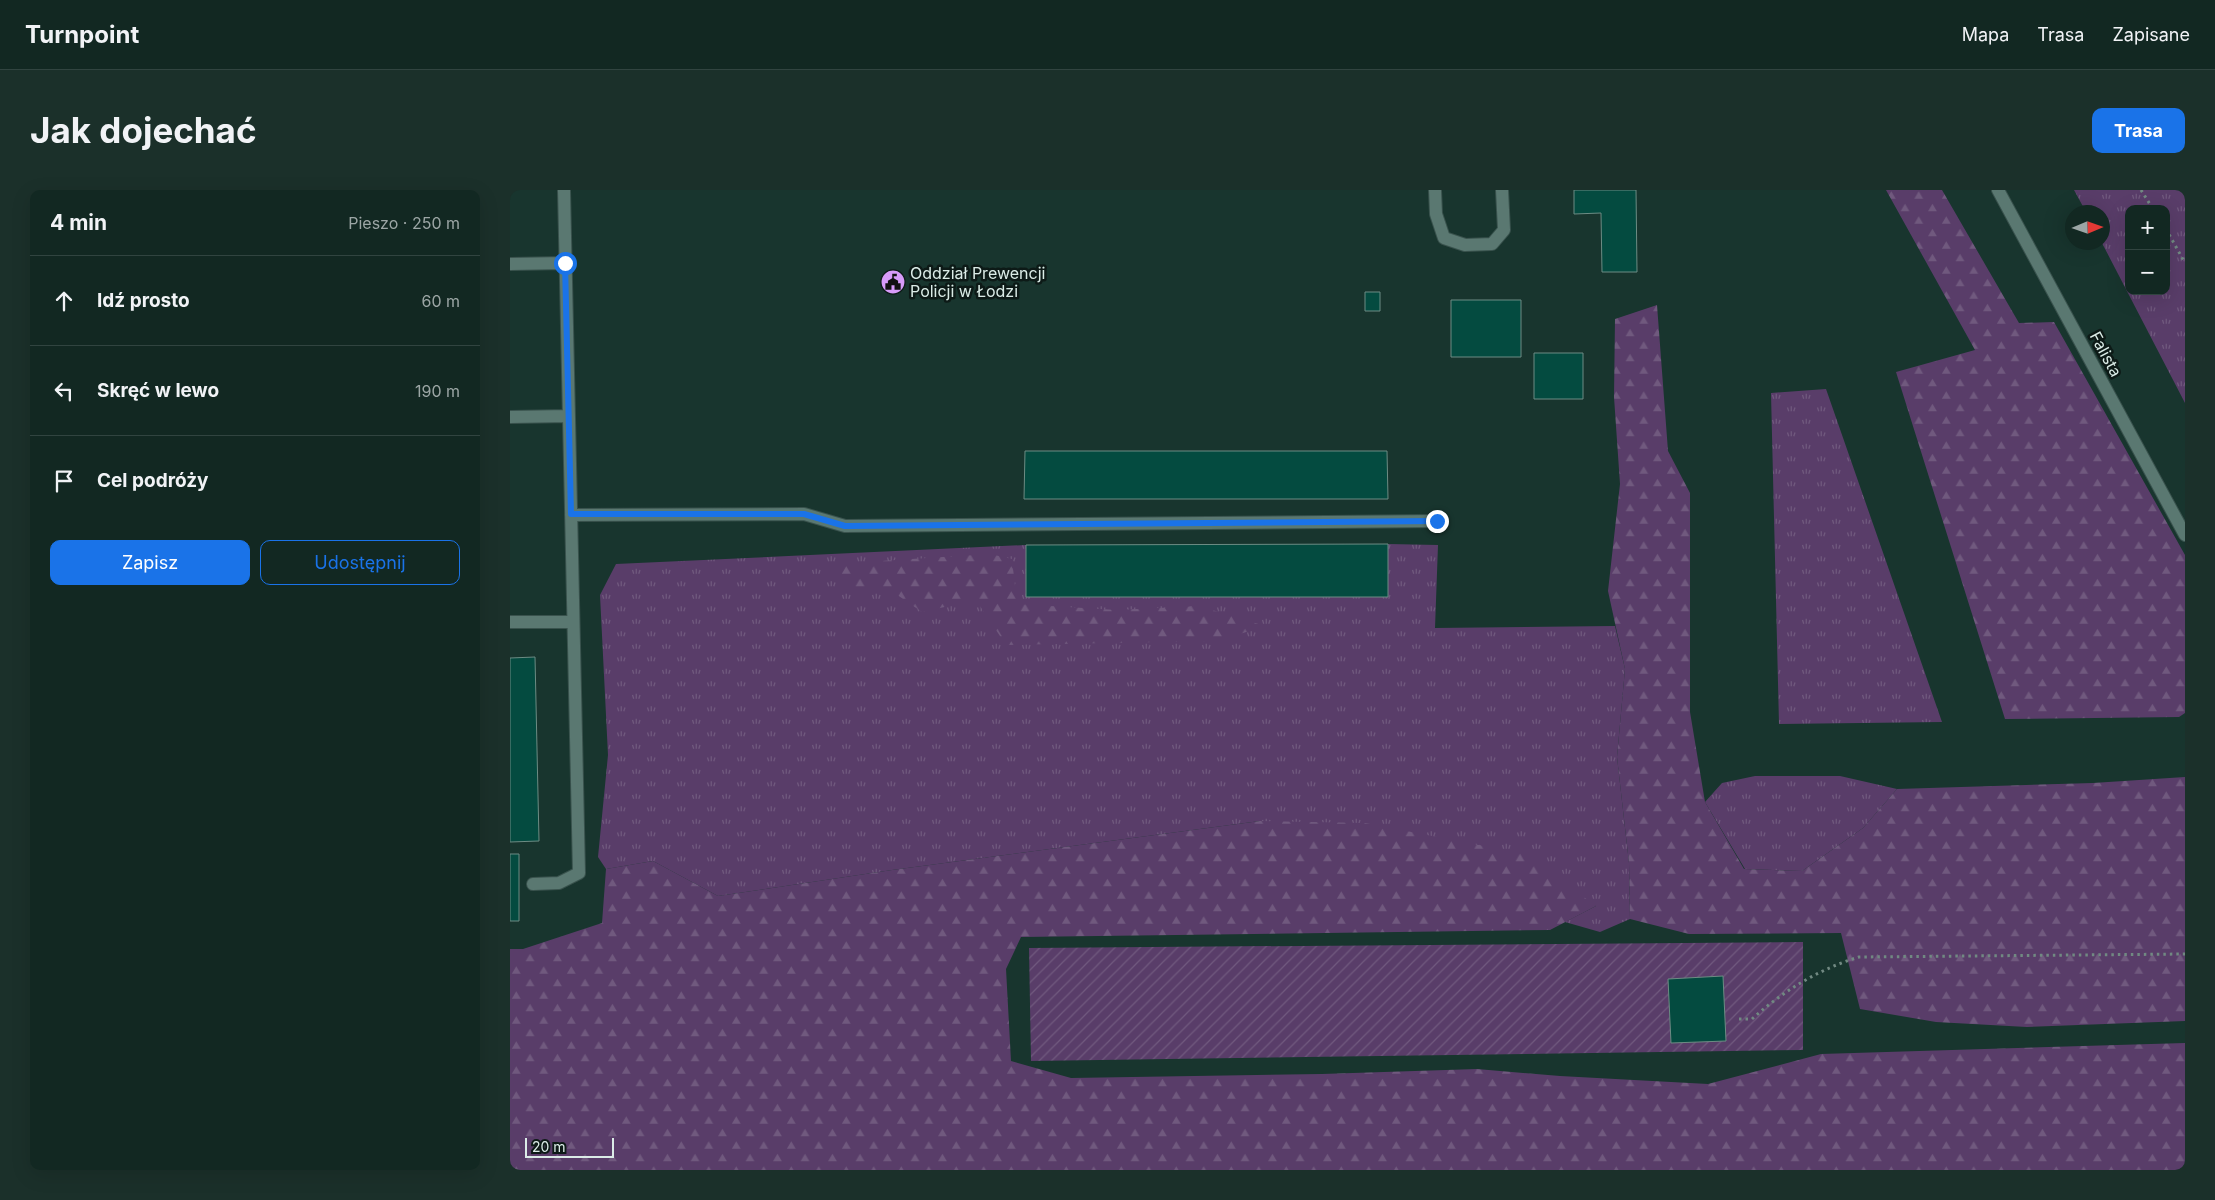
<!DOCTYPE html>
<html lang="pl">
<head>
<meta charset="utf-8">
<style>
	body { margin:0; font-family:Inter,sans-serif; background:#1b302a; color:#f1f3f6 }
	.controls { position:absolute; right:15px; top:15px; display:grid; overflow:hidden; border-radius:10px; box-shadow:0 5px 20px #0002 }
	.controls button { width:45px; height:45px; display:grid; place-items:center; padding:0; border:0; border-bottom:1px solid #314440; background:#122822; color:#f1f3f6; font:25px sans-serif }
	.compass { position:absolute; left:1555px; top:15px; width:45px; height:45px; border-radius:50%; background:#122822; box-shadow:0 5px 20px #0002; rotate:88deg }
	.scale { position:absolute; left:15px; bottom:12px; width:89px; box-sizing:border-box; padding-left:5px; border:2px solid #dbece7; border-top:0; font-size:14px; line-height:18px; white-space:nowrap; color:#dbece7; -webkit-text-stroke:4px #0d1a17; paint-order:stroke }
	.stop { position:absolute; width:15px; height:15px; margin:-11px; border:4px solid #1a73e8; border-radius:50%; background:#fff }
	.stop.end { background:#1a73e8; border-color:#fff; box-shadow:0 1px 5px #0008 }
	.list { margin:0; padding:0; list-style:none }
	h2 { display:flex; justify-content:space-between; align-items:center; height:65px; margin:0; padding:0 20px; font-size:21px }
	h2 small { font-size:16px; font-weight:400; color:#9ca6a5 }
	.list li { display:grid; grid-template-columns:32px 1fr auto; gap:15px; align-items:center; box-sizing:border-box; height:90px; padding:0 20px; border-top:1px solid #314440 }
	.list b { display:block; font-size:19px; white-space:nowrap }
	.list em { font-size:16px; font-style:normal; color:#9ca6a5 }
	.actions { display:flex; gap:10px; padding:15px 20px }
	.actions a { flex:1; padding:11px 0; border:1px solid #1a73e8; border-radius:10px; text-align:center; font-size:18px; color:#1a73e8 }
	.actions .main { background:#1a73e8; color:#fff }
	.icon { flex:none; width:28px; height:28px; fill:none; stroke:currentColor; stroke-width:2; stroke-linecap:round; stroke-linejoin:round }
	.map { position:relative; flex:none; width:1675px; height:980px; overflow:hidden; border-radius:10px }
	header { display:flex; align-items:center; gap:30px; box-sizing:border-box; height:70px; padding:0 25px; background:#122822; border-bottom:1px solid #314440 }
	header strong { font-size:24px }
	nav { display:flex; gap:28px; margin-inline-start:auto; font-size:18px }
	.intro { display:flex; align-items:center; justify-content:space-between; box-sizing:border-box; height:120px; padding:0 30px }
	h1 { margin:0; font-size:35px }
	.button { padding:12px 22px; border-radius:10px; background:#1a73e8; color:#fff; font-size:18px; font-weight:700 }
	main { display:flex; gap:30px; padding:0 30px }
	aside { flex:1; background:#122822; border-radius:10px; box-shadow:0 5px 20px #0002 }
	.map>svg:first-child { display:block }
	.grass { fill:url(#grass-tufts); fill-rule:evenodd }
	.forest { fill:url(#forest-firs) }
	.garden { fill:url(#garden-furrows) }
	.building { fill:#044b40; stroke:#6d8c84 }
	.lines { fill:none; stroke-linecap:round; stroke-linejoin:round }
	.minor-casing { stroke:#39524d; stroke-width:14 }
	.path { stroke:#718982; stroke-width:3; stroke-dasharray:2.5 4; stroke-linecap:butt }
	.minor { stroke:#5a7871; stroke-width:12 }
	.route { stroke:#1a73e8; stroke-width:6 }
	.labels { text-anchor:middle; stroke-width:5; stroke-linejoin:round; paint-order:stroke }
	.poi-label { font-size:16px; fill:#dbece7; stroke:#0d1a17; text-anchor:start }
	.street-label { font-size:16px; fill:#dbece7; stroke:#0d1a17 }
</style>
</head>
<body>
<header>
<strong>Turnpoint</strong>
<nav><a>Mapa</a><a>Trasa</a><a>Zapisane</a></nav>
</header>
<div class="intro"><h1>Jak dojechać</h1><a class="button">Trasa</a></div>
<main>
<aside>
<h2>4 min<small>Pieszo · 250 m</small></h2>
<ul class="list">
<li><svg class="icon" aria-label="ahead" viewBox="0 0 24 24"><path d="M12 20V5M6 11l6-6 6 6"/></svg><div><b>Idź prosto</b></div><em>60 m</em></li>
<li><svg class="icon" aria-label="left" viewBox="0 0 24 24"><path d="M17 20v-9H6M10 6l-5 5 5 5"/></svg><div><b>Skręć w lewo</b></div><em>190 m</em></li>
<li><svg class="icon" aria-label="arrive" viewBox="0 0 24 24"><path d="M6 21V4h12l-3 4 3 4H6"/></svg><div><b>Cel podróży</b></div></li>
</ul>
<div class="actions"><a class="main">Zapisz</a><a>Udostępnij</a></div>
</aside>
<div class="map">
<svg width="1675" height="980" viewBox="0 0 1675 980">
	<defs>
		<pattern id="grass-tufts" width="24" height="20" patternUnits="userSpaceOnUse" patternTransform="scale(1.25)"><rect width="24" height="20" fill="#593d69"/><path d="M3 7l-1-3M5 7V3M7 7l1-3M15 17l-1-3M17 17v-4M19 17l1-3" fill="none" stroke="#70597e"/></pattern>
		<pattern id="forest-firs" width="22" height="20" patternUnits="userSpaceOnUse" patternTransform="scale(1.25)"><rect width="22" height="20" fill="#593d69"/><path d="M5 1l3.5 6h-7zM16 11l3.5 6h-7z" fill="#70597e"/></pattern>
		<pattern id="garden-furrows" width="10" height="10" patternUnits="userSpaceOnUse" patternTransform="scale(1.25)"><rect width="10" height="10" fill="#593d69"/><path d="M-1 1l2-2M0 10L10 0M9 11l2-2" fill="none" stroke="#70597e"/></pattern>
	</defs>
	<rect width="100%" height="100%" fill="#18352e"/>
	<path class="grass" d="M1564,0H1675V213L1592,53V22H1576ZM1619,19H1656V101H1619Z
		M1316,199L1432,532L1269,534L1261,203Z
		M878,354L928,355L925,438L1105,436L1115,479L1107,567L1119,673L1120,729L1090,742L1055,732L1086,716L750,631L382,680L208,706L143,671L96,679L88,667L98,565L90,405L106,374L516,355V407H878Z
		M1245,586H1330L1387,599L1353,638L1292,681L1235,679L1195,612L1212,593Z"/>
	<path class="forest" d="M1376,0H1432L1509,133L1544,132L1675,365V523L1669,527L1495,529L1386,182L1465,160Z
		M1147,115L1158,261L1180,303V522L1195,612L1234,679L1292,681L1353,638L1387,599L1583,593L1675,587V831L1517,837L1426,832L1350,819L1331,743L1179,744L1120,729L1119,673L1107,567L1115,479L1098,401L1110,294L1104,207L1105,129Z
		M480,364L502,369L507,414L607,420L689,416L755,436L708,451L496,455L466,410L412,422L383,402L337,399L308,375Z
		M750,631L855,633L1015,664L1086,716L1040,740L511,747L496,779L501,871L561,888L812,884L967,879L1050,886L1198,894L1311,864L1675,853V980H0V759H13L92,733L96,679L143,671L208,706L382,680Z"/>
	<path class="garden" d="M1293,752V860L521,871L519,758Z"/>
	<path class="building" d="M1064,0H1126L1127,82H1092L1091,23L1064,24Z
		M855,102H870V121H855Z
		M941,110H1011V167H941Z
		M1024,163H1073V209H1024Z
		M515,261H877L878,309H514Z
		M878,354V407H516V355Z
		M25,467L29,651L0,652V468Z
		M0,664H9V731H0Z
		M1213,786L1216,851L1161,853L1158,789Z"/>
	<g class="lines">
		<defs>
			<path id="minor" d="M925,0L926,24L934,48L955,55L982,54L994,40L992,0
				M1488,0L1675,345
				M0,74L55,73
				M0,227L59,226
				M61,325L294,324L335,336L927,331
				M0,432H63
				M23,694L49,693L69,683L54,0"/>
		</defs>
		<use href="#minor" class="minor-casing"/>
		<path class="path" d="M1631,0L1643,19
			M1656,39L1675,73
			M1229,829H1242C1273,801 1309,779 1349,767L1675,764"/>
		<use href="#minor" class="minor"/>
	</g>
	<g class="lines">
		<path class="route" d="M55,73L61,324H294L335,336L927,331"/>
	</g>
	<defs>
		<symbol id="civic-disc" viewBox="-11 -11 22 22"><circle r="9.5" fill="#d79bf9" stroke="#0d1a17"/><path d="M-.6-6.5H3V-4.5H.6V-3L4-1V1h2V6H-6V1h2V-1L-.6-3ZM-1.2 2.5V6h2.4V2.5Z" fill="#111"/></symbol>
	</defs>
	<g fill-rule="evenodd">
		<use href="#civic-disc" x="369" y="78" width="28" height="28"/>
	</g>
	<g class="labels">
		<g class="poi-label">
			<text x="400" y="89">Oddział Prewencji<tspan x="400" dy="18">Policji w Łodzi</tspan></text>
		</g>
		<g class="street-label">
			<text transform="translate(1596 164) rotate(62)" y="6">Falista</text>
		</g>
	</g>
</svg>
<div class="controls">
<button>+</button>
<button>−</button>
</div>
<svg class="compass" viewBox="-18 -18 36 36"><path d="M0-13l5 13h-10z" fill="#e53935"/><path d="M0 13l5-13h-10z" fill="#9ca6a5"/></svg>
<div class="scale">20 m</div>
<div class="stop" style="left:55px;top:73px"></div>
<div class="stop end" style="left:927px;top:331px"></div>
</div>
</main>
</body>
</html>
